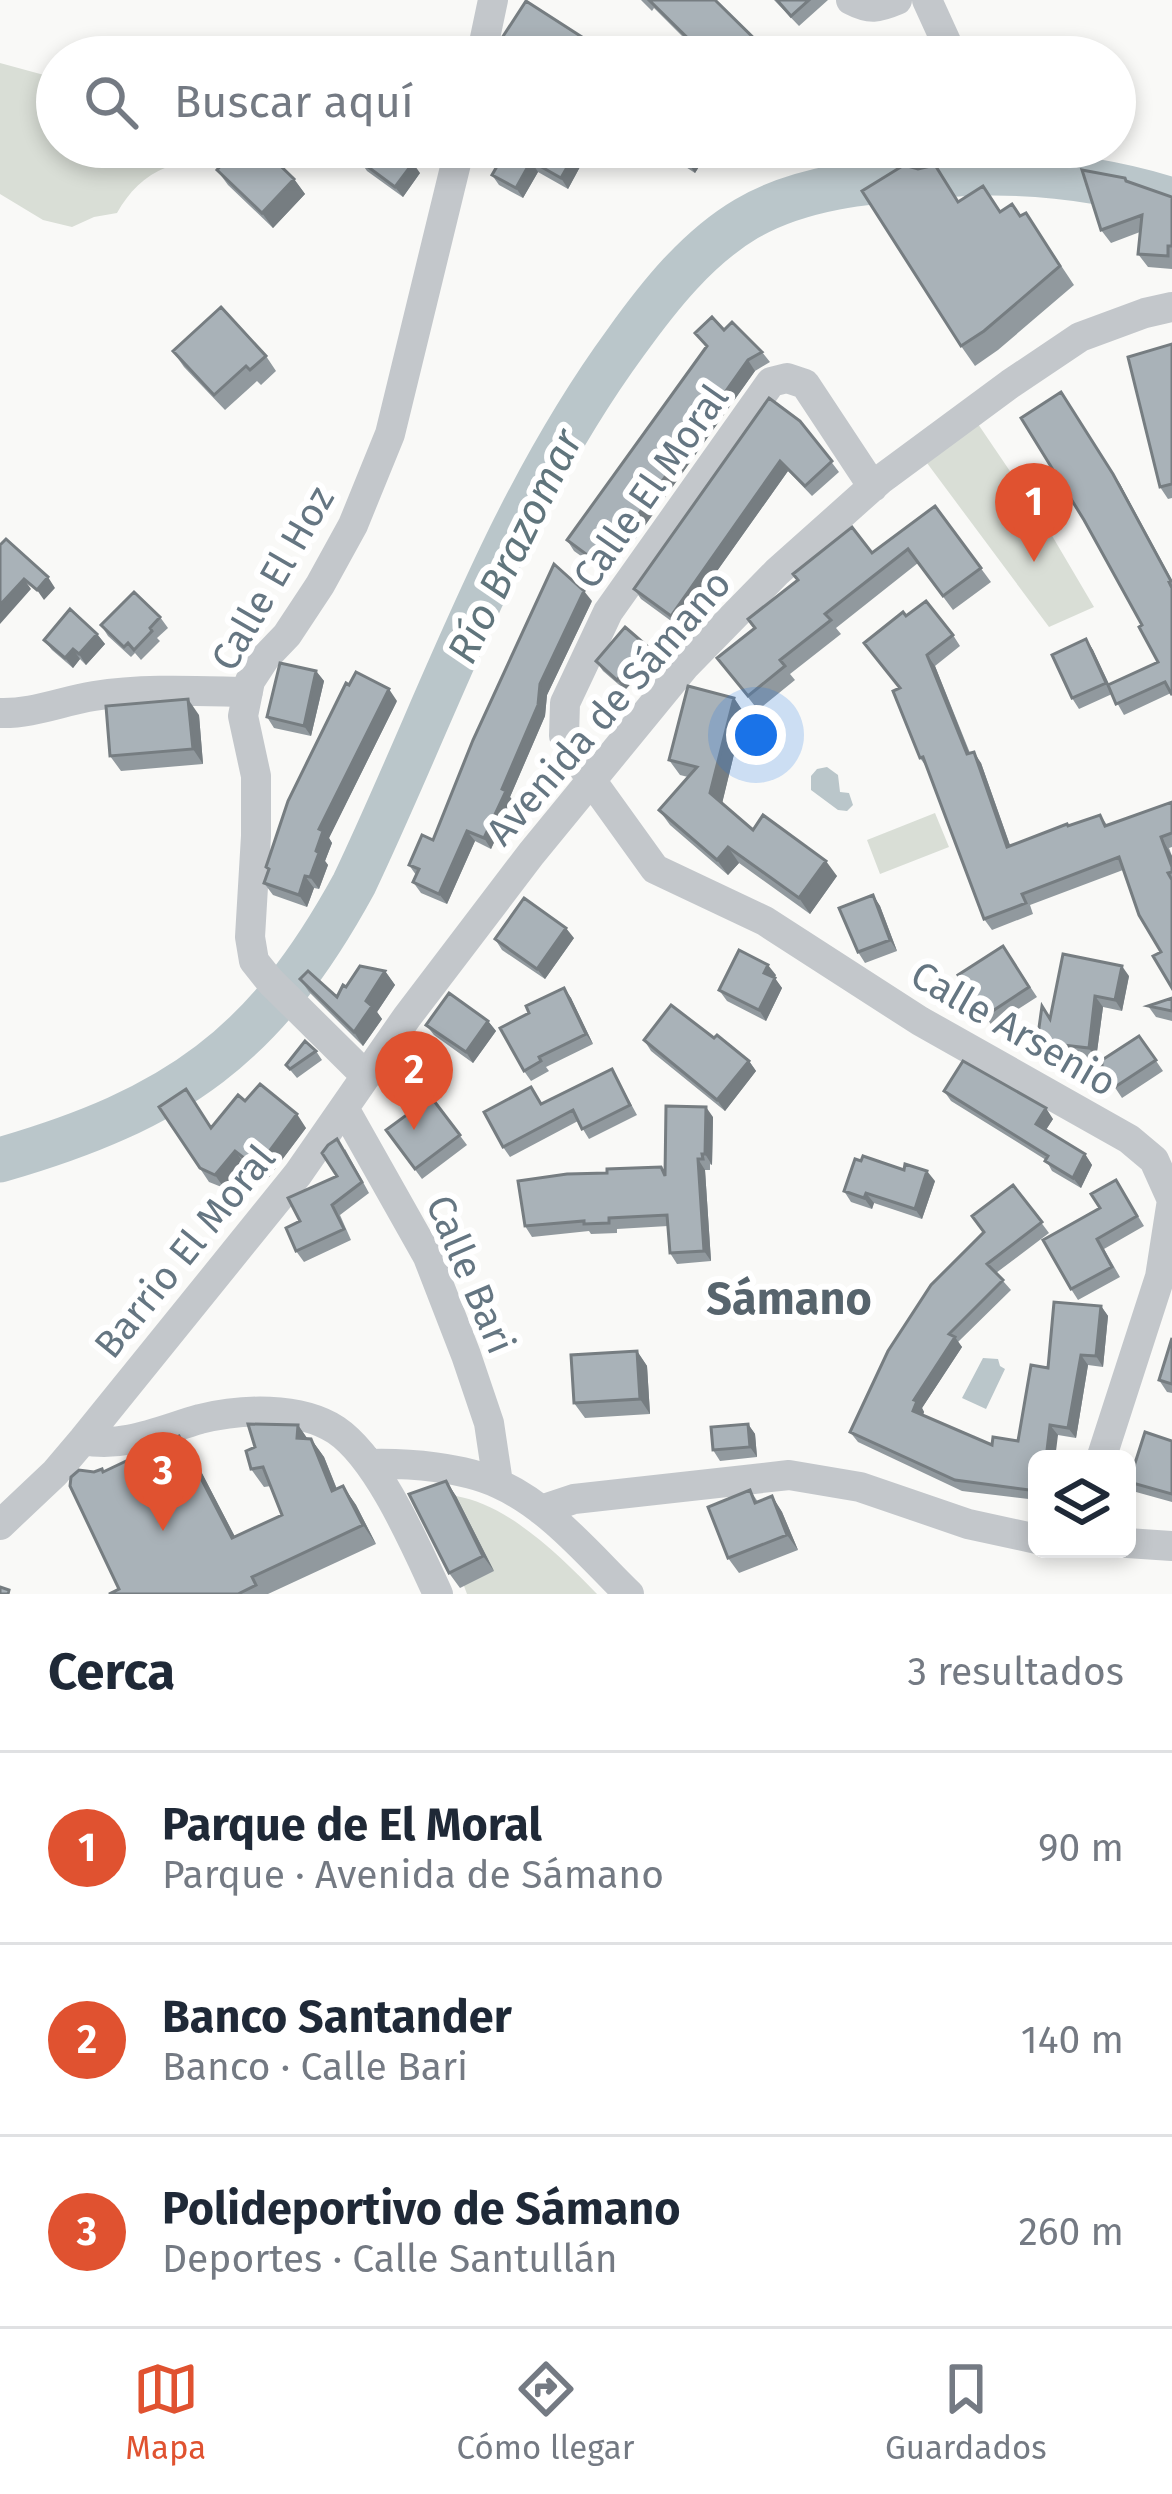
<!DOCTYPE html>
<html lang="es">
<head>
<meta charset="utf-8">
<style>
	body { margin:0; font-family:"Fira Sans",sans-serif; background:#f2f2f3; color:#1f2937 }
	.controls { position:absolute; right:36px; bottom:36px; display:grid; overflow:hidden; border-radius:18px; box-shadow:0 6px 18px #0003 }
	.controls button { width:108px; height:108px; display:grid; place-items:center; padding:0; border:0; border-bottom:3px solid #e0e1e3; background:#fff; color:#1f2937; font:60px sans-serif }
	.you { position:absolute; left:756px; top:735px; width:42px; height:42px; margin:-30px; border:9px solid #fff; border-radius:50%; background:#1a73e8; box-shadow:0 0 0 18px #1a73e833 }
	.badge { display:grid; place-items:center; width:78px; height:78px; border-radius:50%; background:#e05230; color:#fff; font-size:39px; font-weight:700 }
	.pin { position:absolute; translate:-50% -99px; filter:drop-shadow(0 3px 6px #0008) }
	.pin::after { content:''; position:absolute; top:63px; width:42px; height:36px; background:inherit; clip-path:polygon(0 0,100% 0,50% 100%) }
	.list { margin:0; padding:0; list-style:none }
	h2 { display:flex; justify-content:space-between; align-items:center; height:156px; margin:0; padding:0 48px; font-size:51px }
	h2 small { font-size:39px; font-weight:400; color:#747a83 }
	.list li { display:grid; grid-template-columns:78px 1fr auto; gap:36px; align-items:center; box-sizing:border-box; height:192px; padding:0 48px; border-top:3px solid #e0e1e3 }
	.list b { display:block; font-size:45px; white-space:nowrap }
	.list p { margin:0; font-size:39px; white-space:nowrap; color:#747a83 }
	.list em { font-size:39px; font-style:normal; color:#747a83 }
	.icon { flex:none; width:66px; height:66px; fill:none; stroke:currentColor; stroke-width:2; stroke-linecap:round; stroke-linejoin:round }
	.map { position:relative; flex:none; width:1172px; height:1594px; overflow:hidden }
	.search { position:absolute; background:#fff; box-shadow:0 6px 18px #0003; left:36px; right:36px; top:36px; height:132px; display:flex; align-items:center; gap:30px; box-sizing:border-box; padding:0 42px; border-radius:66px; color:#747a83; font-size:45px }
	.sheet { height:732px; background:#fff }
	nav { display:flex; justify-content:space-around; align-items:center; box-sizing:border-box; height:168px; border-top:3px solid #e0e1e3; background:#fff; font-size:33px; color:#747a83 }
	nav a { display:grid; justify-items:center; gap:6px }
	nav .on { color:#e05230 }
	.map>svg:first-child { display:block }
	.green { fill:#d9ded6 }
	.water { fill:#bac6ca }
	.lines { fill:none; stroke-linecap:round; stroke-linejoin:round }
	.river { stroke:#bac6ca; stroke-width:45 }
	.minor { stroke:#c3c7cb; stroke-width:30 }
	.wall { fill:#91999e }
	.shaded-wall { fill:#767d81 }
	.building { fill:#a9b2b8; stroke:#767d81; stroke-width:3 }
	.labels { text-anchor:middle; stroke-width:12; stroke-linejoin:round; paint-order:stroke }
	.street-label { font-size:39px; fill:#657682; stroke:#fff }
	.water-label { font-size:42px; font-style:italic; fill:#60757c; stroke:#fff }
	.quarter-label { font-size:45px; font-weight:bold; fill:#57646d; stroke:#fff }
</style>
</head>
<body>
<div class="map">
<svg width="1172" height="1594" viewBox="0 0 1172 1594">
	<rect width="100%" height="100%" fill="#f9f9f7"/>
	<path class="green" d="M0,63L55,78L57,147H212C196,162 187,160 167,167C144,176 129,192 117,213L94,217L72,227L43,220L0,194Z
		M978,424L1041,517L1094,607L1049,627L927,463Z
		M935,813L949,847L880,874L867,840Z
		M456,1496C509,1505 560,1556 597,1594H467L464,1586Z"/>
	<path class="water" d="M827,767L838,775L840,792L849,793L853,805L847,811L838,810L811,790V776L817,769Z
		M983,1358L998,1359L1000,1366L1005,1369L986,1409L962,1398Z"/>
	<g class="lines">
		<path class="river" d="M0,1160C176,1109 265,1047 354,884C441,701 505,507 626,342C659,296 697,248 746,219C800,187 869,181 930,176C1013,168 1092,175 1172,200"/>
		<path class="minor" d="M851,0C870,10 878,8 897,0
			M927,0L953,57
			M481,57L493,0
			M873,487L805,384L787,378L771,382L608,612L565,703L564,736L591,780L655,869L765,921L920,1021L1129,1139L1154,1160L1172,1200L1160,1277L1101,1459
			M0,713C33,714 62,701 94,696C145,688 197,691 248,692
			M366,1076L270,981L254,961L250,937L256,836V776L243,716L250,681L265,658L287,635L320,585L353,525L390,434L460,147
			M344,1108L428,1257L466,1355L489,1423L498,1483
			M83,1440C125,1448 161,1430 200,1419C241,1409 299,1406 336,1430C379,1459 416,1547 438,1594
			M369,1464C409,1463 463,1467 499,1484C550,1507 590,1556 629,1594
			M541,1510L574,1499L789,1475L860,1487L968,1524L1037,1539
			M0,1525L55,1473L83,1440L298,1174L407,1017L531,854L685,666L777,572L880,480L1010,384L1080,337L1145,313L1172,307
			M1127,1543L1172,1546"/>
	</g>
	<path class="wall" d="M641,0H715L773,57H703L654,8L652,11Z
		M774,0H828L799,26Z
		M500,41L613,57H516L508,52Z
		M508,147L581,165L568,189L538,172L523,198L499,185L492,175Z
		M655,147H721L709,166L702,162L695,173Z
		M213,154L294,179L305,194L273,228L228,185L217,170L221,165Z
		M360,161L420,173L403,197L367,171Z
		M1127,182L1172,197V269L1148,267L1138,254L1140,232L1111,243L1101,230Z
		M959,201L1021,216L1026,213L1074,285L998,350L975,366L961,346Z
		M724,330L762,352L770,362L755,371L609,576L574,551L567,540L706,347L695,333Z
		M1172,344V498L1168,499L1160,487Z
		M173,351L266,356L276,371L261,385L257,381L225,410L184,367Z
		M800,421L839,472L812,496L788,471L678,626L641,599L634,589Z
		M1120,484L1172,580V695L1171,693L1124,715L1112,694L1079,709L1072,698L1086,639L1093,650L1109,684L1158,662L1142,625Z
		M935,506L991,582L953,610L918,563L836,628L841,634L790,674L795,680L758,710L717,658L872,553Z
		M592,601L547,695L545,716L510,797L513,801L491,849L475,841L447,904L421,893L413,882L416,875L409,865L433,840Z
		M906,616L953,635L960,646L935,666L970,753L981,763L1010,845L1100,815L1107,825L1172,802V847L1169,848L1172,856V988L1161,952L1123,870L1030,905L1033,914L992,930L984,919L928,769L920,758L899,688Z
		M160,617L168,628L157,638L160,641L141,660L135,653L131,657L108,636L101,625Z
		M97,634L105,644L86,665L80,659L73,668L52,650L44,640Z
		M647,646L655,657L625,690L603,671L596,661Z
		M316,671L324,681L311,736L274,728L267,717Z
		M734,698L744,713L722,803L753,830L837,876L810,914L739,863L728,875L670,825L659,810L688,777L680,775L669,760Z
		M397,701L329,838L332,843L325,861L328,865L319,889L314,888L307,907L273,895L264,883L268,871L266,867Z
		M199,715L203,764L121,771L110,756Z
		M873,895L880,906L897,951L865,963L858,952Z
		M574,938L545,979L502,950L495,939Z
		M1003,946L1037,997L992,1026L958,975Z
		M385,971L395,985L377,1012L382,1019L363,1046L309,992L300,979L337,997L346,987Z
		M776,975L774,978L782,988L766,1021L727,1001L719,990Z
		M1129,976L1122,1011L1103,1007L1096,1059L1045,1053L1037,1042L1050,1018Z
		M564,988L571,998L593,1044L546,1067L549,1071L531,1081L524,1071L529,1013Z
		M1172,998V1021L1156,1017L1148,1006Z
		M488,1021L496,1031L473,1063L434,1035L426,1025Z
		M1139,1036L1163,1071L1122,1098L1102,1068Z
		M714,1038L749,1061L756,1071L725,1111L651,1051L644,1040Z
		M316,1051L322,1060L297,1078L286,1065Z
		M612,1069L637,1115L589,1139L578,1121L510,1157L503,1147L542,1104Z
		M944,1091L1053,1119L1046,1130L1085,1154L1092,1165L1081,1188L1052,1171L1046,1160L951,1101Z
		M431,1097L467,1145L422,1179L386,1130Z
		M245,1101L306,1128L266,1181L245,1164L224,1188L209,1182L159,1107L212,1127Z
		M713,1117L712,1165L710,1164V1170H705L711,1261L677,1264L670,1253L668,1226L617,1229V1233L591,1234L589,1231L532,1237L525,1226L607,1173L661,1167L665,1173Z
		M345,1149L369,1193L340,1215L351,1240L304,1262L296,1251L300,1221L337,1176Z
		M1116,1180L1144,1226L1104,1249L1120,1277L1078,1300L1071,1289Z
		M935,1181L922,1219L874,1203L872,1209L851,1202L844,1191Z
		M1013,1185L1049,1233L996,1273L1011,1290L958,1342L962,1347L922,1408L924,1412L923,1415L992,1445L1018,1441L1048,1368L1101,1306L1108,1316L1103,1367L1088,1365L1076,1438L1058,1435L1037,1459V1500L962,1491L858,1442L850,1432L984,1233Z
		M1172,1338V1393L1167,1392L1159,1380Z
		M637,1351L647,1366L650,1414L585,1418L574,1403Z
		M748,1424L755,1434L757,1457L720,1461L713,1450Z
		M298,1425L307,1438L311,1439L324,1457L337,1489L343,1486L356,1505L376,1544L268,1594H109L119,1589L104,1472L192,1454L235,1537L282,1515L271,1486L264,1487L251,1469Z
		M1172,1441V1502L1136,1492L1129,1482Z
		M446,1481L456,1496L494,1571L460,1588L449,1573Z
		M750,1490L758,1502L772,1496L782,1512L798,1550L739,1573L728,1558Z"/>
	<path class="shaded-wall" d="M707,147H721L709,166L701,156Z
		M695,152L702,162L695,173L688,163Z
		M574,155L581,165L568,189L561,178Z
		M531,161L538,172L523,198L516,188Z
		M413,163L420,173L403,197L395,187Z
		M294,179L305,194L273,228L262,213Z
		M748,360L755,371L609,576L602,566Z
		M1061,392L1120,484L1172,583L1113,474Z
		M780,461L788,471L678,626L671,616Z
		M48,577L55,588L44,600L37,590Z
		M24,579L31,589L0,624V605Z
		M584,591L592,601L547,695L545,716L510,797L513,801L491,849L484,838L540,684Z
		M97,634L105,644L86,665L79,654Z
		M1086,639L1093,650L1113,693L1106,683Z
		M647,646L655,657L625,690L617,680Z
		M73,649L80,659L73,668L65,658Z
		M927,655L935,666L974,765L967,754Z
		M316,671L324,681L311,736L304,726Z
		M389,689L397,701L329,838L332,843L325,861L328,865L319,889L310,877L319,829Z
		M734,698L744,713L721,808L710,793Z
		M188,699L199,715L203,764L193,749Z
		M974,752L981,763L1014,857L1007,847Z
		M467,831L475,841L447,904L439,894Z
		M1161,837L1172,856V867Z
		M728,847L739,863L728,875L717,860Z
		M826,861L837,876L810,914L799,898Z
		M305,876L314,888L307,907L299,895Z
		M873,895L880,906L897,951L890,940Z
		M566,928L574,938L545,979L537,969Z
		M768,965L776,975L772,983L764,973Z
		M1122,966L1129,976L1122,1011L1115,1000Z
		M385,971L395,985L377,1012L382,1019L363,1046L354,1032L366,1001Z
		M775,978L782,988L766,1021L759,1010Z
		M564,988L571,998L593,1044L586,1034Z
		M1095,996L1103,1007L1096,1059L1089,1048Z
		M488,1021L496,1031L473,1063L466,1052Z
		M749,1061L756,1071L725,1111L717,1100Z
		M706,1107L713,1117L712,1165L705,1154Z
		M1046,1108L1053,1119L1043,1134L1036,1124Z
		M297,1114L306,1128L266,1181L257,1168Z
		M235,1151L245,1164L224,1188L215,1175Z
		M1085,1154L1092,1165L1081,1188L1073,1178Z
		M698,1159L705,1170L711,1261L704,1251Z
		M927,1171L935,1181L922,1219L915,1209Z
		M866,1193L874,1203L872,1209L864,1198Z
		M1101,1306L1108,1316L1103,1367L1096,1356Z
		M955,1337L962,1347L922,1408L924,1412L920,1421L913,1411L914,1400Z
		M637,1351L647,1366L650,1414L640,1399Z
		M1081,1355L1088,1365L1076,1438L1068,1428Z
		M748,1424L755,1434L757,1457L750,1447Z
		M298,1425L311,1444L297,1438Z
		M1050,1425L1058,1435L1055,1459H1046Z
		M179,1436L192,1454L245,1556L232,1538Z
		M311,1439L324,1457L345,1510L332,1491Z
		M446,1481L456,1496L494,1571L483,1556Z
		M343,1486L356,1505L376,1544L363,1525Z
		M772,1496L782,1512L798,1550L787,1535Z"/>
	<path class="building" d="M649,0H715L773,57H707Z
		M777,0H809L791,16Z
		M526,1L613,57H524L500,41Z
		M220,147H261L294,179L262,213L217,170L223,163L213,154Z
		M370,147H392L413,163L395,187L360,161Z
		M508,147H561L574,155L561,178L531,161L516,188L492,175Z
		M664,147H707L701,156L695,152L688,163Z
		M904,165L918,169L935,165L958,202L983,186L1000,212L1012,204L1020,216L1026,213L1060,266L984,331L961,346L862,191Z
		M1082,170L1125,178L1126,181L1172,197V246H1168V256L1138,254L1142,215L1101,230Z
		M221,307L266,356L250,370L246,366L214,395L173,351Z
		M712,317L724,330L732,322L762,352L748,360L602,566L567,540L707,346L695,333Z
		M1172,344V484L1160,487L1128,357Z
		M1061,392L1113,474L1171,581L1169,582L1172,588V695L1165,682L1116,704L1108,685L1158,662L1139,627L1142,625L1084,520L1021,418Z
		M769,398L800,421L832,461L805,486L780,461L671,616L634,589Z
		M935,506L981,568L943,596L908,549L825,614L831,620L780,660L785,666L748,696L717,658L755,628L748,619L798,580L793,574L852,527L872,553Z
		M6,539L48,577L37,590L24,579L0,605V545Z
		M554,564L584,591L540,684L538,705L502,789L506,791L484,838L467,831L439,894L413,882L419,869L409,865L422,835L433,840L473,740Z
		M134,592L160,617L150,628L152,631L134,650L128,643L124,647L101,625Z
		M926,601L953,635L927,655L967,754L974,752L1007,847L1067,824L1068,826L1100,815L1105,826L1172,802V833L1161,837L1172,867V872L1168,873L1172,880V988L1153,956L1161,952L1139,915L1119,857L1022,894L1026,903L984,919L923,757L920,758L893,691L900,688L864,643L903,612L906,616Z
		M70,609L97,634L79,654L73,649L65,658L44,640Z
		M625,627L647,646L617,680L596,661Z
		M1086,639L1106,683L1072,698L1052,655Z
		M280,663L316,671L304,726L267,717Z
		M356,672L389,689L319,829L323,831L316,851L319,853L310,877L305,876L299,895L264,883L269,869L266,867L288,801L346,683L349,685Z
		M688,686L734,698L710,793L753,830L763,815L826,861L799,898L728,847L717,860L659,810L697,767L669,760Z
		M188,699L193,749L110,756L106,706Z
		M873,895L890,940L858,952L839,908Z
		M524,898L566,928L537,969L495,939Z
		M1003,946L1029,987L985,1016L958,975Z
		M739,950L768,965L764,973L775,978L759,1010L719,990Z
		M1063,954L1122,966L1115,1000L1095,996L1089,1048L1037,1042L1042,1006L1050,1019Z
		M360,966L385,971L366,1001L372,1006L354,1032L300,979L308,971L337,997L343,985L346,987Z
		M564,988L586,1034L539,1057L541,1061L524,1071L500,1028L529,1013L526,1006Z
		M449,993L488,1021L466,1052L426,1025Z
		M1172,998V1011L1148,1006Z
		M671,1005L714,1038L717,1035L749,1061L717,1100L644,1040Z
		M1139,1036L1156,1060L1115,1087L1102,1068V1060Z
		M305,1041L316,1051L290,1069L286,1065Z
		M963,1061L1046,1108L1036,1124L1085,1154L1073,1178L1045,1161L1048,1156L944,1091Z
		M612,1069L630,1105L582,1129L573,1110L503,1147L484,1112L531,1087L541,1104Z
		M260,1084L297,1114L257,1168L235,1151L215,1175L200,1168L159,1107L186,1089L211,1128L238,1095L245,1101Z
		M431,1097L460,1135L415,1169L386,1130Z
		M666,1106L706,1107L705,1154H702L703,1159H698L704,1251L670,1253L667,1215L609,1218V1223L584,1224V1221L525,1226L518,1181L567,1174L607,1173V1169L661,1167L665,1176Z
		M337,1139L362,1182L332,1205L344,1229L296,1251L286,1228L300,1221L288,1198L337,1176L322,1153L328,1145Z
		M863,1156L904,1170L905,1164L927,1171L915,1209L866,1193L864,1198L844,1191L855,1159L861,1161Z
		M1116,1180L1137,1216L1097,1239L1112,1267L1071,1289L1043,1240L1100,1208L1091,1194Z
		M1013,1185L1042,1222L987,1264L1003,1280L949,1334L955,1337L914,1400L917,1401L913,1411L992,1445L993,1437L1018,1441L1031,1365L1048,1368L1054,1302L1101,1306L1096,1356L1081,1355L1068,1428L1050,1425L1046,1459H1037V1491L955,1480L850,1432L888,1351L931,1285L984,1232L972,1216Z
		M1172,1338V1384L1159,1380Z
		M637,1351L640,1399L574,1403L571,1355Z
		M248,1424L298,1425L297,1438L311,1439L332,1491L343,1486L363,1525L252,1577L256,1585L238,1594H109L119,1589L70,1486L71,1477L79,1470L94,1472L102,1469L103,1472L179,1436L232,1538L282,1515L263,1467L251,1469L246,1451L255,1447Z
		M748,1424L750,1447L713,1450L711,1427Z
		M1145,1432L1172,1441V1494L1129,1482Z
		M446,1481L483,1556L449,1573L409,1494Z
		M750,1490L755,1503L772,1496L787,1535L728,1558L708,1507Z
		M0,1587L9,1590L8,1594H0Z"/>
	<g class="labels">
		<g class="street-label">
			<text transform="translate(650 486) rotate(-55)" y="14">Calle El Moral</text>
			<text transform="translate(272 578) rotate(-60)" y="14">Calle El Hoz</text>
			<text transform="translate(608 707) rotate(-49)" y="14">Avenida de Sámano</text>
			<text transform="translate(1014 1028) rotate(30)" y="14">Calle Arsenio</text>
			<text transform="translate(184 1251) rotate(-51)" y="14">Barrio El Moral</text>
			<text transform="translate(471 1274) rotate(67)" y="14">Calle Bari</text>
		</g>
		<g class="water-label">
			<text transform="translate(514 546) rotate(-64)" y="15">Río Brazomar</text>
		</g>
		<g class="quarter-label">
			<text x="789" y="1314">Sámano</text>
		</g>
	</g>
</svg>
<div class="controls">
<button><svg class="icon" aria-label="layers" viewBox="0 0 24 24"><path d="M12 4l9 5-9 5-9-5zM3 14l9 5 9-5"/></svg></button>
</div>
<div class="you"></div>
<div class="pin badge" style="left:1034px;top:562px">1</div>
<div class="pin badge" style="left:414px;top:1130px">2</div>
<div class="pin badge" style="left:163px;top:1531px">3</div>
<div class="search"><svg class="icon" aria-label="search" viewBox="0 0 24 24"><circle cx="10" cy="10" r="6"/><path d="M15 15l6 6"/></svg>Buscar aquí</div>
</div>
<section class="sheet">
<h2>Cerca<small>3 resultados</small></h2>
<ul class="list">
<li><span class="badge">1</span><div><b>Parque de El Moral</b><p>Parque · Avenida de Sámano</p></div><em>90 m</em></li>
<li><span class="badge">2</span><div><b>Banco Santander</b><p>Banco · Calle Bari</p></div><em>140 m</em></li>
<li><span class="badge">3</span><div><b>Polideportivo de Sámano</b><p>Deportes · Calle Santullán</p></div><em>260 m</em></li>
</ul>
</section>
<nav>
<a class="on"><svg class="icon" aria-label="map" viewBox="0 0 24 24"><path d="M3 6l6-2 6 2 6-2v14l-6 2-6-2-6 2zM9 4v14M15 6v14"/></svg>Mapa</a>
<a><svg class="icon" aria-label="directions" viewBox="0 0 24 24"><path d="M12 3l9 9-9 9-9-9zM9 14v-3h6M13 9l2 2-2 2"/></svg>Cómo llegar</a>
<a><svg class="icon" aria-label="saved" viewBox="0 0 24 24"><path d="M7 4h10v16l-5-4-5 4z"/></svg>Guardados</a>
</nav>
</body>
</html>
